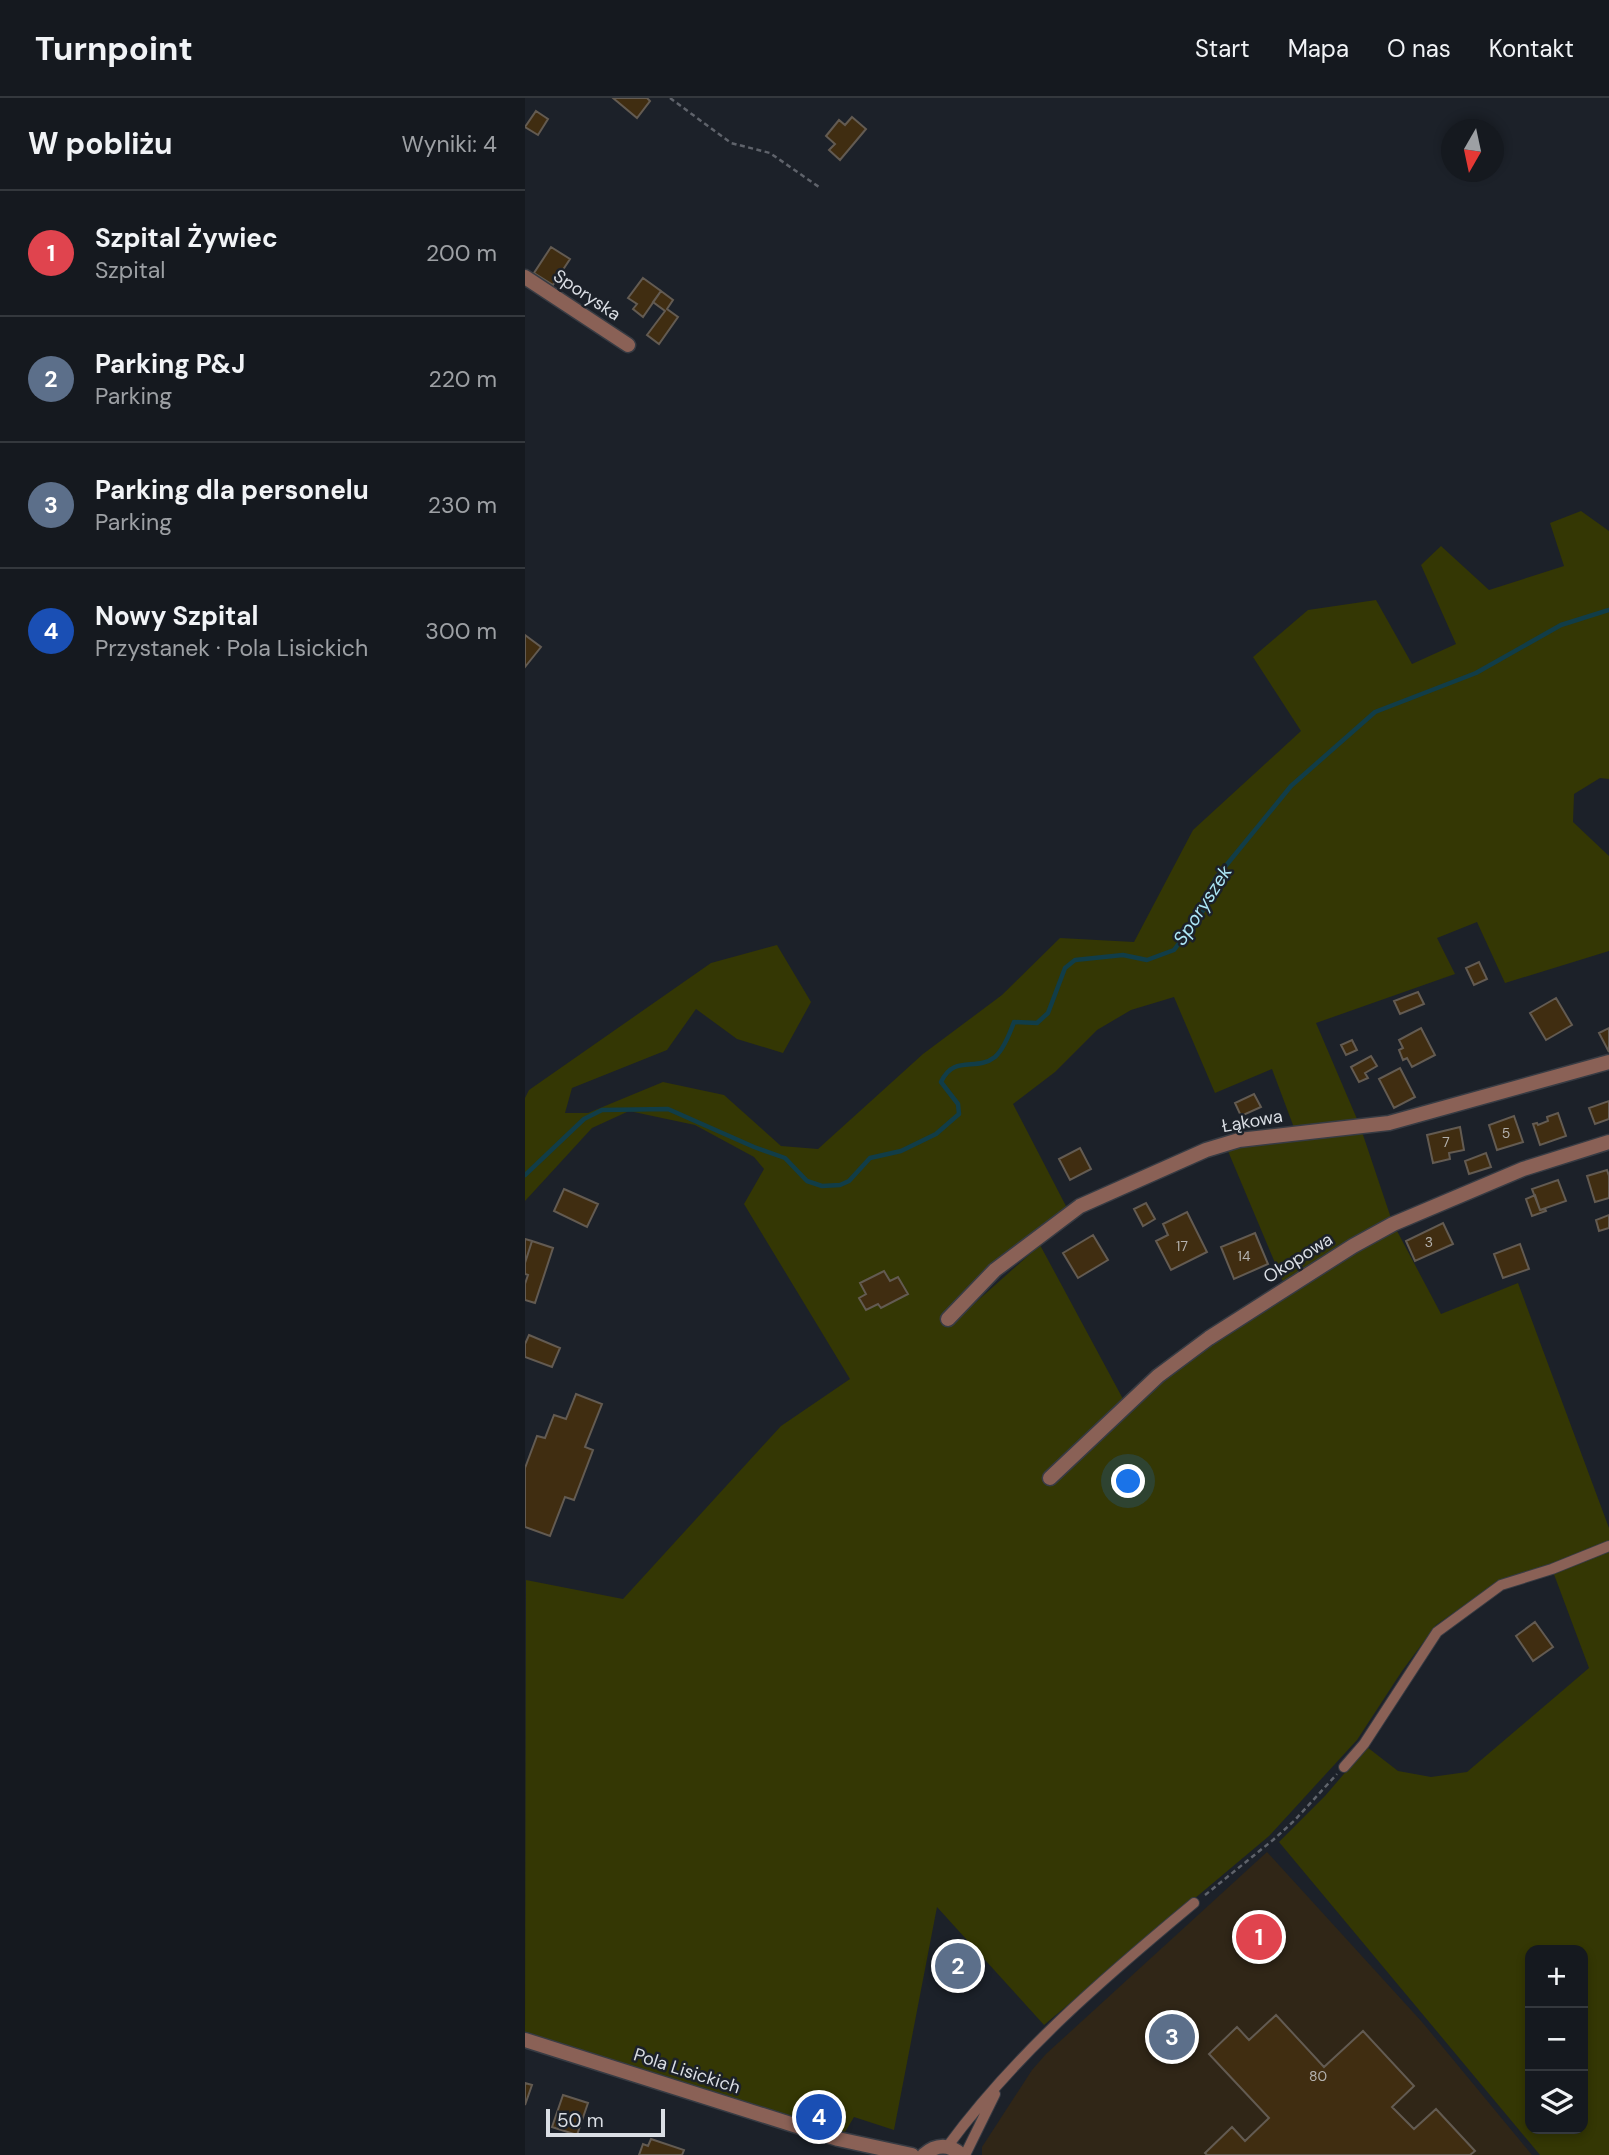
<!DOCTYPE html>
<html lang="pl">
<head>
<meta charset="utf-8">
<style>
	body { margin:0; font-family:"DM Sans",sans-serif; background:#1e2228; color:#f1f3f6 }
	.controls { position:absolute; right:21px; bottom:21px; display:grid; overflow:hidden; border-radius:14px; box-shadow:0 4px 10px #0003 }
	.controls button { width:63px; height:63px; display:grid; place-items:center; padding:0; border:0; border-bottom:2px solid #34383d; background:#15191f; color:#f1f3f6; font:35px sans-serif }
	.compass { position:absolute; left:916px; top:21px; width:63px; height:63px; border-radius:50%; background:#15191f; box-shadow:0 4px 10px #0003; rotate:189deg }
	.scale { position:absolute; left:21px; bottom:18px; width:119px; box-sizing:border-box; padding-left:7px; border:4px solid #dadee4; border-top:0; font-size:19px; line-height:24px; white-space:nowrap; color:#dadee4; -webkit-text-stroke:5px #1c2129; paint-order:stroke }
	.you { position:absolute; left:604px; top:1384px; width:24px; height:24px; margin:-18px; border:5px solid #fff; border-radius:50%; background:#1a73e8; box-shadow:0 0 0 10px #1a73e833 }
	.badge { display:grid; place-items:center; width:46px; height:46px; border-radius:50%; background:#ea580c; color:#fff; font-size:23px; font-weight:700 }
	.pin { position:absolute; translate:-50% -50%; border:4px solid #fff; box-shadow:0 2px 7px #0006 }
	.list { margin:0; padding:0; list-style:none }
	h2 { display:flex; justify-content:space-between; align-items:center; height:91px; margin:0; padding:0 28px; font-size:30px }
	h2 small { font-size:23px; font-weight:400; color:#9da0a4 }
	.list li { display:grid; grid-template-columns:46px 1fr auto; gap:21px; align-items:center; box-sizing:border-box; height:126px; padding:0 28px; border-top:2px solid #34383d }
	.list b { display:block; font-size:26px; white-space:nowrap }
	.list p { margin:0; font-size:23px; white-space:nowrap; color:#9da0a4 }
	.list em { font-size:23px; font-style:normal; color:#9da0a4 }
	.icon { flex:none; width:38px; height:38px; fill:none; stroke:currentColor; stroke-width:2; stroke-linecap:round; stroke-linejoin:round }
	.map { position:relative; flex:none; width:1084px; height:2057px; overflow:hidden }
	header { display:flex; align-items:center; gap:42px; box-sizing:border-box; height:98px; padding:0 35px; background:#15191f; border-bottom:2px solid #34383d }
	header strong { font-size:33px }
	nav { display:flex; gap:38px; margin-inline-start:auto; font-size:24px }
	main { display:flex }
	aside { flex:1; background:#15191f }
	.map>svg:first-child { display:block }
	.medical { fill:#302617 }
	.green { fill:#343704; fill-rule:evenodd }
	.lines { fill:none; stroke-linecap:round; stroke-linejoin:round }
	.stream { stroke:#113d48; stroke-width:4.5 }
	.building { fill:#402d11; stroke:#635b52; stroke-width:2 }
	.lane-casing { stroke:#373b43; stroke-width:12 }
	.street-casing { stroke:#373b43; stroke-width:17 }
	.path { stroke:#5f636b; stroke-width:2.5; stroke-dasharray:5 3.5; stroke-linecap:butt }
	.lane { stroke:#8a6156; stroke-width:10 }
	.street { stroke:#8a6156; stroke-width:14 }
	.labels { text-anchor:middle; stroke-width:5; stroke-linejoin:round; paint-order:stroke }
	.number-label { font-size:14px; fill:#b4b2af }
	.street-label { font-size:18px; fill:#dadee4; stroke:#1c2129 }
	.water-label { font-size:19px; font-style:italic; fill:#ade7f7; stroke:#1c2129 }
</style>
</head>
<body>
<header>
<strong>Turnpoint</strong>
<nav><a>Start</a><a>Mapa</a><a>O nas</a><a>Kontakt</a></nav>
</header>
<main>
<aside>
<h2>W pobliżu<small>Wyniki: 4</small></h2>
<ul class="list">
<li><span class="badge" style="background:#e0444e">1</span><div><b>Szpital Żywiec</b><p>Szpital</p></div><em>200 m</em></li>
<li><span class="badge" style="background:#5c6f8a">2</span><div><b>Parking P&amp;J</b><p>Parking</p></div><em>220 m</em></li>
<li><span class="badge" style="background:#5c6f8a">3</span><div><b>Parking dla personelu</b><p>Parking</p></div><em>230 m</em></li>
<li><span class="badge" style="background:#1a4fb4">4</span><div><b>Nowy Szpital</b><p>Przystanek · Pola Lisickich</p></div><em>300 m</em></li>
</ul>
</aside>
<div class="map">
<svg width="1084" height="2057" viewBox="0 0 1084 2057">
	<rect width="100%" height="100%" fill="#1c2129"/>
	<path class="medical" d="M742,1754L897,1924L1007,2057H457V2049L507,1972L521,1956Z"/>
	<path class="green" d="M1056,413L1084,433V681L1075,680L1049,696L1048,724L1084,758V853L980,885L952,824L912,840L930,876L791,925L835,1028L868,1126L761,1191L700,1046L771,1035L747,971L690,995L649,899L606,912L572,932L530,974L488,1006L542,1110L416,1226L423,1229L515,1147L598,1301L525,1380C562,1347 598,1311 637,1281C711,1225 791,1176 871,1131L916,1216L993,1185L1084,1430V2057H1015L754,1744L800,1698L842,1649L873,1673L906,1679L942,1674L1064,1570L1027,1471L974,1483L911,1527L877,1573L832,1642L744,1738L519,1927L412,1809L369,2032L329,2019L320,2034L0,1943L1,1482L98,1501L256,1328L325,1281L219,1106L239,1071L229,1059L170,1027L104,1013L67,1030L0,1103V1000L4,992L186,865L252,847L286,904L258,955L212,941L171,911L142,952L47,990L40,1015H63L138,984L199,997L256,1048L293,1051L398,956L477,897L535,840L609,844L668,732L776,633L728,559L783,512L851,502L887,566L931,546L896,467L916,448L964,492L1039,468L1025,425ZM1005,1852H1058V2031H1005Z"/>
	<g class="lines">
		<path class="stream" d="M0,1077L59,1021L77,1012L143,1011L229,1049L260,1060L282,1083L297,1088L315,1087L324,1083L345,1060L376,1053L411,1036L434,1016L433,1006L416,984C429,956 451,974 470,959C479,951 485,935 489,924L512,925L523,915L540,870L550,862L598,857L622,862L649,852L678,813L690,781L766,688L850,614L951,575L1036,527L1084,512"/>
	</g>
	<path class="building" d="M88,0H122L125,3L112,20Z
		M11,13L23,21L13,37L0,29Z
		M327,19L341,31L315,62L304,52L310,46L301,38L314,22L320,27Z
		M26,149L45,161L28,187L9,175Z
		M118,180L136,193L118,219L108,211L112,206L103,200Z
		M136,193L148,202L142,211L153,219L134,246L122,237L140,213L128,204Z
		M0,537L16,549L0,569Z
		M954,864L962,881L949,887L941,870Z
		M893,894L899,906L875,916L869,903Z
		M1031,900L1047,927L1021,942L1005,915Z
		M896,930L910,957L887,969L882,960L878,962L874,952L878,950L874,942Z
		M1084,930V954L1074,935Z
		M827,942L832,952L821,957L816,947Z
		M846,958L852,968L840,975L843,980L834,984L826,969Z
		M875,970L890,999L869,1010L854,981Z
		M729,996L736,1009L716,1018L710,1005Z
		M1084,1003V1021L1070,1026L1064,1010Z
		M1033,1015L1041,1038L1015,1047L1008,1026L1012,1025L1013,1027L1023,1023L1022,1019Z
		M989,1018L998,1044L972,1052L964,1027Z
		M935,1029L939,1052L924,1055L925,1061L908,1065L902,1037Z
		M555,1050L566,1071L545,1082L534,1061Z
		M961,1055L966,1069L944,1076L940,1063Z
		M1082,1072L1084,1078V1100L1070,1104L1062,1078Z
		M1033,1082L1041,1103L1015,1112L1007,1091Z
		M39,1091L73,1106L62,1129L29,1113Z
		M1010,1097L1015,1112L1020,1111L1021,1113L1007,1118L1001,1101Z
		M621,1105L630,1121L618,1128L609,1111Z
		M662,1114L682,1154L646,1172L631,1143L643,1137L638,1126Z
		M1084,1117V1130L1074,1133L1071,1122Z
		M918,1125L928,1146L890,1163L881,1143Z
		M730,1135L743,1166L709,1181L696,1149Z
		M568,1137L583,1162L553,1180L538,1155Z
		M0,1141L7,1143L0,1165Z
		M7,1143L28,1150L10,1205L0,1202V1186L3,1177L0,1176V1165Z
		M995,1146L1004,1171L978,1180L969,1156Z
		M359,1173L365,1183L373,1179L383,1196L356,1210L353,1206L341,1212L334,1200L341,1196L335,1185Z
		M4,1237L35,1250L27,1269L0,1259V1246Z
		M51,1296L77,1306L60,1349L68,1352L49,1402L40,1399L25,1438L0,1429V1370L12,1338L20,1340L29,1317L41,1321Z
		M1010,1524L1028,1549L1008,1563L991,1538Z
		M751,1917L799,1969L838,1933L889,1988L867,2009L889,2031L911,2011L950,2053L945,2057H682L680,2055L707,2029L720,2043L744,2020L684,1956L712,1929L724,1942Z
		M0,1985L7,1987L0,2007Z
		M38,1997L63,2005L52,2037L27,2029Z
		M126,2041L159,2052L157,2057H114L118,2046L123,2048Z"/>
	<g class="lines">
		<defs>
			<path id="lane" d="M819,1669L839,1646L912,1534L976,1487L1027,1471L1084,1448
				M422,2049C491,1955 580,1879 669,1805
				M440,2057L470,1996"/>
			<path id="street" d="M0,179L103,247
				M423,1221L470,1172L555,1108L681,1052L714,1042L864,1025L1084,964
				M525,1380L633,1278L684,1240L828,1148L868,1126L998,1071L1084,1044
				M0,1942L313,2041L387,2057
				M399,2057C411,2046 425,2046 436,2057"/>
		</defs>
		<use href="#lane" class="lane-casing"/>
		<use href="#street" class="street-casing"/>
		<path class="path" d="M145,0L206,45L245,55L294,89
			M680,1797L748,1742L769,1723L812,1676"/>
		<use href="#lane" class="lane"/>
		<use href="#street" class="street"/>
	</g>
	<g class="labels">
		<g class="number-label">
			<text x="981" y="1040">5</text>
			<text x="921" y="1049">7</text>
			<text x="904" y="1149">3</text>
			<text x="657" y="1153">17</text>
			<text x="719" y="1163">14</text>
			<text x="793" y="1983">80</text>
		</g>
		<g class="street-label">
			<text transform="translate(62 197) rotate(34)" y="6">Sporyska</text>
			<text transform="translate(727 1023) rotate(-10)" y="6">Łąkowa</text>
			<text transform="translate(773 1160) rotate(-32)" y="6">Okopowa</text>
			<text transform="translate(162 1973) rotate(18)" y="6">Pola Lisickich</text>
		</g>
		<g class="water-label">
			<text transform="translate(677 807) rotate(-57)" y="7">Sporyszek</text>
		</g>
	</g>
</svg>
<div class="controls">
<button>+</button>
<button>−</button>
<button><svg class="icon" aria-label="layers" viewBox="0 0 24 24"><path d="M12 4l9 5-9 5-9-5zM3 14l9 5 9-5"/></svg></button>
</div>
<svg class="compass" viewBox="-18 -18 36 36"><path d="M0-13l5 13h-10z" fill="#e53935"/><path d="M0 13l5-13h-10z" fill="#9da0a4"/></svg>
<div class="scale">50 m</div>
<div class="you"></div>
<div class="pin badge" style="left:734px;top:1839px;background:#e0444e">1</div>
<div class="pin badge" style="left:433px;top:1868px;background:#5c6f8a">2</div>
<div class="pin badge" style="left:647px;top:1939px;background:#5c6f8a">3</div>
<div class="pin badge" style="left:294px;top:2019px;background:#1a4fb4">4</div>
</div>
</main>
</body>
</html>
